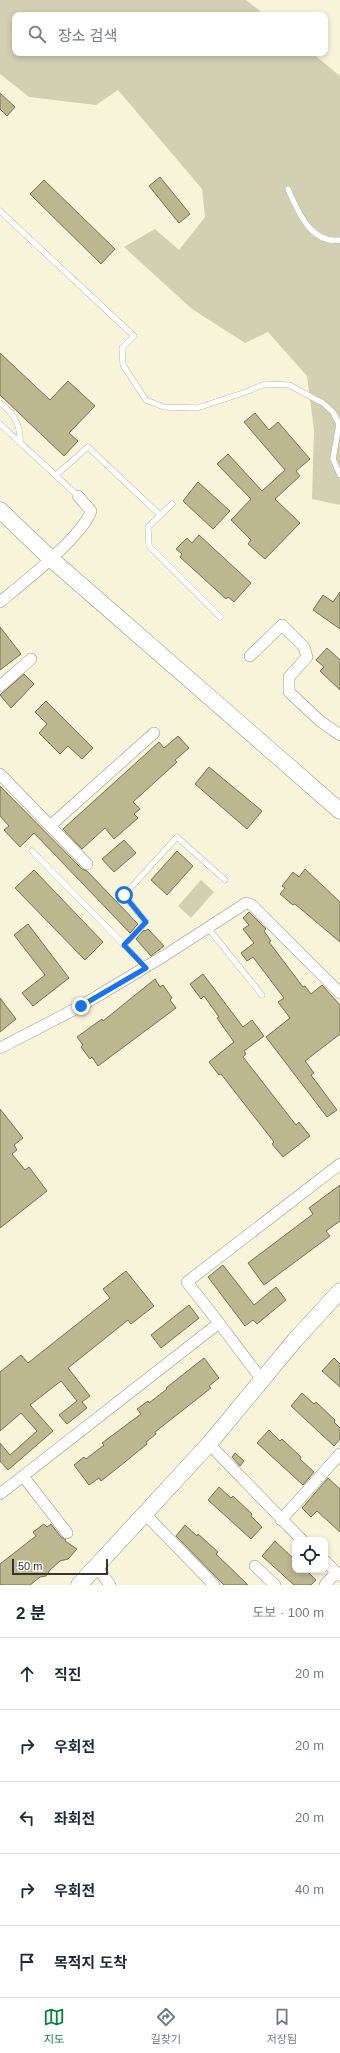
<!DOCTYPE html>
<html lang="ko">
<head>
<meta charset="utf-8">
<style>
	body { margin:0; font-family:Arial,"Noto Sans KR",sans-serif; background:#f6f6f7; color:#1f2937 }
	.controls { position:absolute; right:12px; bottom:12px; display:grid; overflow:hidden; border-radius:8px; box-shadow:0 2px 6px #0003 }
	.controls button { width:36px; height:36px; display:grid; place-items:center; padding:0; border:0; border-bottom:1px solid #e0e1e3; background:#fff; color:#1f2937; font:20px sans-serif }
	.scale { position:absolute; left:12px; bottom:10px; width:96px; box-sizing:border-box; padding-left:4px; border:2px solid #36352b; border-top:0; font-size:11px; line-height:14px; white-space:nowrap; color:#36352b; -webkit-text-stroke:3px #fff; paint-order:stroke }
	.stop { position:absolute; width:12px; height:12px; margin:-9px; border:3px solid #1a73e8; border-radius:50%; background:#fff }
	.stop.end { background:#1a73e8; border-color:#fff; box-shadow:0 1px 4px #0008 }
	.list { margin:0; padding:0; list-style:none }
	h2 { display:flex; justify-content:space-between; align-items:center; height:52px; margin:0; padding:0 16px; font-size:17px }
	h2 small { font-size:13px; font-weight:400; color:#747a83 }
	.list li { display:grid; grid-template-columns:26px 1fr auto; gap:12px; align-items:center; box-sizing:border-box; height:72px; padding:0 16px; border-top:1px solid #e0e1e3 }
	.list b { display:block; font-size:15px; white-space:nowrap }
	.list em { font-size:13px; font-style:normal; color:#747a83 }
	.icon { flex:none; width:22px; height:22px; fill:none; stroke:currentColor; stroke-width:2; stroke-linecap:round; stroke-linejoin:round }
	.map { position:relative; flex:none; width:340px; height:1585px; overflow:hidden }
	.search { position:absolute; background:#fff; box-shadow:0 2px 6px #0003; left:12px; right:12px; top:12px; height:44px; display:flex; align-items:center; gap:10px; box-sizing:border-box; padding:0 14px; border-radius:8px; color:#747a83; font-size:15px }
	.sheet { height:412px; background:#fff }
	nav { display:flex; justify-content:space-around; align-items:center; box-sizing:border-box; height:56px; border-top:1px solid #e0e1e3; background:#fff; font-size:11px; color:#747a83 }
	nav a { display:grid; justify-items:center; gap:2px }
	nav .on { color:#0b8043 }
	.map>svg:first-child { display:block }
	.green { fill:#d2cfb2 }
	.building { fill:#bcb78f; stroke:#737059 }
	.lines { fill:none; stroke-linecap:round; stroke-linejoin:round }
	.lane-casing { stroke:#97947d; stroke-width:6 }
	.street-casing { stroke:#97947d; stroke-width:12 }
	.secondary-casing { stroke:#97947d; stroke-width:17 }
	.lane { stroke:#fff; stroke-width:5.5 }
	.street { stroke:#fff; stroke-width:11 }
	.secondary { stroke:#fff; stroke-width:16 }
	.route { stroke:#1a73e8; stroke-width:5 }
</style>
</head>
<body>
<div class="map">
<svg width="340" height="1585" viewBox="0 0 340 1585">
	<rect width="100%" height="100%" fill="#f7f4da"/>
	<path class="green" d="M0,0H246L265,15H15V53H312L340,76V505L312,499L314,430L307,376L268,332L245,343L192,309L124,247L155,229L179,250L205,217L202,189L118,90L96,105L29,97L0,74Z
		M201,880L214,892L191,918L178,906Z"/>
	<path class="building" d="M0,93L15,107L7,116L0,109Z
		M160,177L190,214L179,223L149,186Z
		M44,180L115,249L101,264L30,194Z
		M0,353L50,400L68,381L95,406L69,433L78,441L64,456L0,395Z
		M255,413L269,430L278,422L310,459L296,471L300,476L275,499L300,523L265,559L248,544L251,540L231,520L251,499L217,464L228,454L262,491L285,470L244,422Z
		M198,482L230,511L213,529L183,501Z
		M199,535L251,583L234,602L228,597L226,599L180,557L182,554L176,549L187,538L192,543Z
		M340,592V629L313,610L323,595L333,602Z
		M0,627L21,654L0,670Z
		M327,648L340,660V690L320,671L324,667L316,660Z
		M24,674L34,684L11,708L0,695Z
		M46,701L93,748L82,759L68,746L60,754L39,733L47,724L35,712Z
		M178,736L189,748L175,760L177,762L133,802L140,809L134,814L138,818L114,839L105,828L82,849L63,829L159,742L164,748Z
		M209,767L262,811L247,829L195,784Z
		M0,786L82,869L87,871L138,924L130,933L34,833L20,847L4,830L9,826L0,816Z
		M124,840L136,853L114,872L102,859Z
		M177,851L193,866L167,895L151,880Z
		M305,869L340,902V942L295,904L293,905L280,894L285,888L282,886L293,872L299,877Z
		M34,870L103,942L85,960L15,888Z
		M249,912L266,929L264,931L271,941L269,942L303,987L305,986L311,994L322,985L340,1005V1034L305,1061L314,1073L311,1075L337,1110L327,1117L266,1037L290,1018L278,1002L284,998L253,957L247,961L241,953L254,943L243,929L249,925L243,918Z
		M28,924L69,978L33,1006L22,993L45,975L14,935Z
		M148,929L164,946L151,956L136,939L144,930L145,931Z
		M203,974L243,1027L252,1020L264,1036L244,1051L246,1054L243,1057L296,1125L299,1122L310,1136L283,1157L272,1144L274,1142L221,1074L219,1075L209,1062L234,1042L217,1018L219,1017L204,996L201,999L190,984Z
		M155,979L160,987L163,985L172,998L170,1000L176,1008L98,1066L92,1057L90,1059L81,1047L83,1045L77,1037L102,1019L103,1021Z
		M0,998L16,1019L0,1032Z
		M0,1109L23,1138L14,1145L17,1150L12,1154L25,1170L29,1167L47,1191L0,1228Z
		M340,1185V1221L326,1231L330,1236L264,1285L248,1263L313,1214L309,1208Z
		M223,1265L254,1305L276,1287L286,1300L257,1324L253,1320L245,1326L208,1277Z
		M126,1271L154,1306L131,1324L128,1320L68,1368L90,1396L82,1402L87,1408L67,1424L59,1415L77,1401L61,1381L30,1405L53,1431L8,1470L0,1461V1443L10,1455L37,1431L21,1413L0,1431V1372L21,1355L28,1363L110,1298L103,1289Z
		M189,1305L199,1318L161,1348L151,1335Z
		M204,1358L219,1378L209,1386L211,1388L155,1432L156,1434L146,1442L147,1444L120,1466L101,1481L99,1478L89,1485L74,1465L84,1457L86,1459L104,1445L102,1443L141,1414L137,1409L148,1401L149,1403L167,1389L166,1388Z
		M334,1358L340,1364V1387L322,1371Z
		M302,1393L314,1404L316,1402L335,1420L334,1422L340,1428V1439L334,1446L291,1406Z
		M269,1430L280,1441L282,1439L301,1457L300,1459L314,1472L303,1485L257,1443Z
		M235,1453L244,1461L240,1466L232,1457Z
		M328,1478L340,1489V1532L317,1511L311,1517L302,1508Z
		M219,1487L231,1498L233,1496L252,1514L251,1516L262,1527L251,1539L208,1500Z
		M44,1524L47,1527L51,1524L61,1537L66,1540L65,1541L77,1549L68,1559L60,1561L50,1570L46,1576L40,1577L30,1585H0V1564L36,1536L33,1532Z
		M185,1525L197,1536L198,1534L218,1552L216,1554L248,1585H224L219,1580L176,1536Z
		M275,1541L295,1560V1570H306L316,1580L311,1585H294L262,1556Z"/>
	<g class="lines">
		<defs>
			<path id="lane" d="M288,189C298,211 310,244 340,240
				M0,211L134,336L122,348L123,365L146,400L164,407L197,408L243,393L265,384L289,385L323,403L333,412L339,424L333,459L340,475
				M0,403C13,412 21,426 20,442
				M0,424L78,496
				M56,475L88,447L160,515
				M172,504L148,527L149,546L220,617
				M32,851L146,967
				M208,928L262,995
				M124,945L146,922L124,895L177,837L225,880"/>
			<path id="street" d="M0,602C23,583 82,537 91,511L78,496
				M250,656L282,625L304,647L307,657L289,677V692L320,721L340,735
				M0,686L31,659
				M0,774L87,864
				M50,826L154,733
				M0,1048L81,1006L164,956L246,903L252,905L340,993
				M219,1323L262,1380
				M209,1444L302,1540
				M23,1476L67,1533
				M0,1494L219,1323L187,1282L340,1164
				M144,1513L214,1585
				M281,1520L340,1454
				M325,1561L340,1576
				M96,1566L110,1585
				M255,1566L275,1585
				M325,1585L336,1572"/>
			<path id="secondary" d="M0,510L50,558L340,811
				M79,1585L209,1444L295,1340L340,1291"/>
		</defs>
		<use href="#lane" class="lane-casing"/>
		<use href="#street" class="street-casing"/>
		<use href="#secondary" class="secondary-casing"/>
		<use href="#lane" class="lane"/>
		<use href="#street" class="street"/>
		<use href="#secondary" class="secondary"/>
	</g>
	<g class="lines">
		<path class="route" d="M81,1006L146,968L124,945L146,922L124,895"/>
	</g>
</svg>
<div class="controls">
<button><svg class="icon" aria-label="locate" viewBox="0 0 24 24"><circle cx="12" cy="12" r="6"/><path d="M12 2v4M12 18v4M2 12h4M18 12h4"/></svg></button>
</div>
<div class="scale">50 m</div>
<div class="stop" style="left:124px;top:895px"></div>
<div class="stop end" style="left:81px;top:1006px"></div>
<div class="search"><svg class="icon" aria-label="search" viewBox="0 0 24 24"><circle cx="10" cy="10" r="6"/><path d="M15 15l6 6"/></svg>장소 검색</div>
</div>
<section class="sheet">
<h2>2 분<small>도보 · 100 m</small></h2>
<ul class="list">
<li><svg class="icon" aria-label="ahead" viewBox="0 0 24 24"><path d="M12 20V5M6 11l6-6 6 6"/></svg><div><b>직진</b></div><em>20 m</em></li>
<li><svg class="icon" aria-label="right" viewBox="0 0 24 24"><path d="M7 20v-9h11M14 6l5 5-5 5"/></svg><div><b>우회전</b></div><em>20 m</em></li>
<li><svg class="icon" aria-label="left" viewBox="0 0 24 24"><path d="M17 20v-9H6M10 6l-5 5 5 5"/></svg><div><b>좌회전</b></div><em>20 m</em></li>
<li><svg class="icon" aria-label="right" viewBox="0 0 24 24"><path d="M7 20v-9h11M14 6l5 5-5 5"/></svg><div><b>우회전</b></div><em>40 m</em></li>
<li><svg class="icon" aria-label="arrive" viewBox="0 0 24 24"><path d="M6 21V4h12l-3 4 3 4H6"/></svg><div><b>목적지 도착</b></div></li>
</ul>
</section>
<nav>
<a class="on"><svg class="icon" aria-label="map" viewBox="0 0 24 24"><path d="M3 6l6-2 6 2 6-2v14l-6 2-6-2-6 2zM9 4v14M15 6v14"/></svg>지도</a>
<a><svg class="icon" aria-label="directions" viewBox="0 0 24 24"><path d="M12 3l9 9-9 9-9-9zM9 14v-3h6M13 9l2 2-2 2"/></svg>길찾기</a>
<a><svg class="icon" aria-label="saved" viewBox="0 0 24 24"><path d="M7 4h10v16l-5-4-5 4z"/></svg>저장됨</a>
</nav>
</body>
</html>
